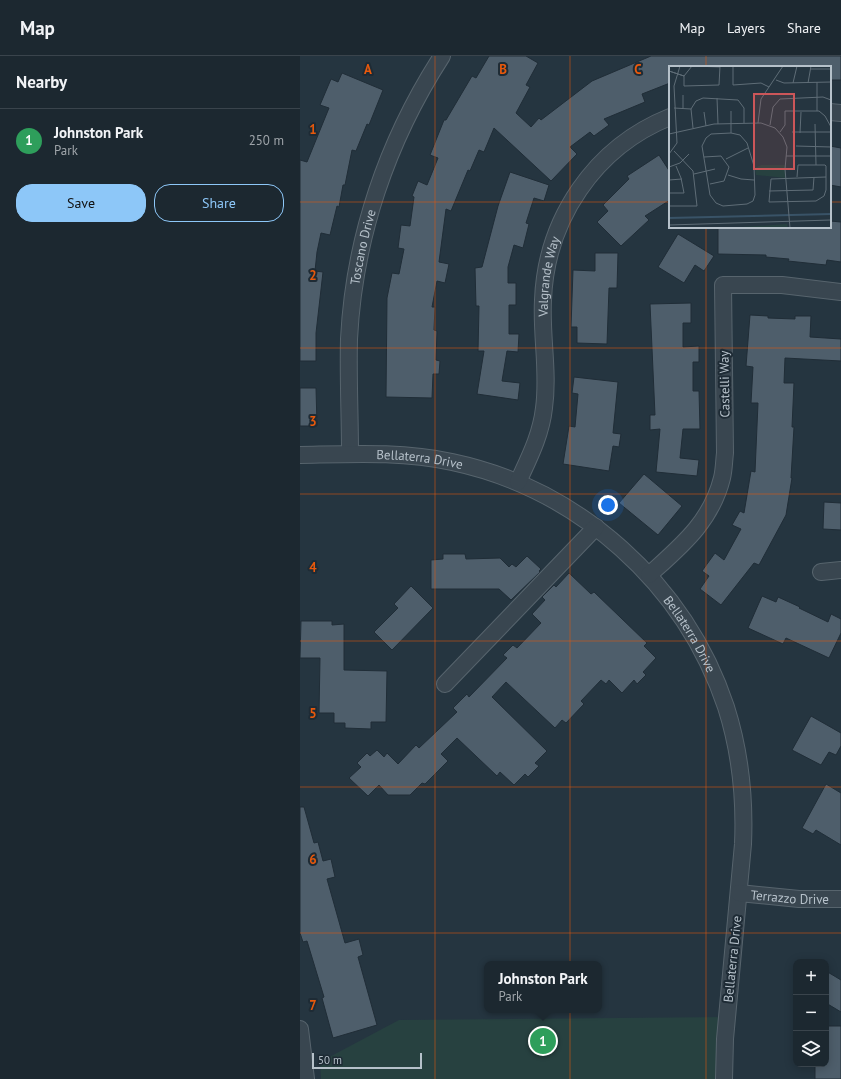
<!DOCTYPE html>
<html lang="en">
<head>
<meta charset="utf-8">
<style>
	body { margin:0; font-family:"PT Sans",sans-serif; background:#253038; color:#f1f3f6 }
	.controls { position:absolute; right:12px; bottom:12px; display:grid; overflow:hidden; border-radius:8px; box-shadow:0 2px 10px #0003 }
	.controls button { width:36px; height:36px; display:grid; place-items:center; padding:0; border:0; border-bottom:1px solid #3a444c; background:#1c2830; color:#f1f3f6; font:20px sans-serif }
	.scale { position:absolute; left:12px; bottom:10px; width:110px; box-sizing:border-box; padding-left:4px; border:2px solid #b6c1ca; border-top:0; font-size:11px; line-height:14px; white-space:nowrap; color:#b6c1ca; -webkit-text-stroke:3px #1e2b35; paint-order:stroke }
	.you { position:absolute; left:308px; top:449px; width:14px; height:14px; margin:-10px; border:3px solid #fff; border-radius:50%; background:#1a73e8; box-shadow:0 0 0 6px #1a73e833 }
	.badge { display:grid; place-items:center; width:26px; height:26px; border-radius:50%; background:#8dc7f8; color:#fff; font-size:13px; font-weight:700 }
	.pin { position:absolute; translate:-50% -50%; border:2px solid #fff; box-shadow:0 1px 4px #0006 }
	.popup { position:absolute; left:184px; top:905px; width:118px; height:52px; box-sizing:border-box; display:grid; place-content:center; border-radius:8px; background:#1c2830; filter:drop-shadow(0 1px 3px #0005); font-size:13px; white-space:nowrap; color:#a0a6ab }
	.popup b { font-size:15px; color:#f1f3f6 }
	.popup::after { content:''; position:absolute; left:50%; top:100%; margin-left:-8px; border:8px solid transparent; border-top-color:#1c2830 }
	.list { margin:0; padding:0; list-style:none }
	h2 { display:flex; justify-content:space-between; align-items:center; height:52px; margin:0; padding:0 16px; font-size:17px }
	h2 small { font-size:13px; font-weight:400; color:#a0a6ab }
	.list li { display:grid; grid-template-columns:26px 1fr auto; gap:12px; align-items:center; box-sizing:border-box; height:64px; padding:0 16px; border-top:1px solid #3a444c }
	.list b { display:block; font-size:15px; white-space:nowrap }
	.list p { margin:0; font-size:13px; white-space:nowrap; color:#a0a6ab }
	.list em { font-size:13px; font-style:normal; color:#a0a6ab }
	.actions { display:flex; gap:8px; padding:12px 16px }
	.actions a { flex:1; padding:9px 0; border:1px solid #8dc7f8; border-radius:16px; text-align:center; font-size:14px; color:#8dc7f8 }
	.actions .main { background:#8dc7f8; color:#111 }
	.icon { flex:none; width:22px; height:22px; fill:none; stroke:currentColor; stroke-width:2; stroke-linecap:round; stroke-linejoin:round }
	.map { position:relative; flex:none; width:541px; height:1023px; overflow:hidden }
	header { display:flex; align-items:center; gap:24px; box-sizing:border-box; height:56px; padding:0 20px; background:#1c2830; border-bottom:1px solid #3a444c }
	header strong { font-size:19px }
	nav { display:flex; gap:22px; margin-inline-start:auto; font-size:14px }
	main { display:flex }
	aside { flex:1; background:#1c2830 }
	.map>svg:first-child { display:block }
	.green { fill:#274140 }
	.building { fill:#4e5e6b; stroke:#202d37 }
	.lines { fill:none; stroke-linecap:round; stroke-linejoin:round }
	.minor-casing { stroke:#57646d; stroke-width:18 }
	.minor { stroke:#394650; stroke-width:16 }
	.grid { fill:none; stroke:#e8590c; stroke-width:1; stroke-opacity:0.55 }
	.labels { text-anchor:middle; stroke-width:4; stroke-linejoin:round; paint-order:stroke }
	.street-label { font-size:13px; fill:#b6c1ca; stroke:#1e2b35 }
	.inset-river { fill:none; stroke:#395367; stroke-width:2 }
	.inset-road { fill:none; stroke:#5f6d77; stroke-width:1 }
	.view { fill:#cc5659; fill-opacity:0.15; stroke:#cc5659; stroke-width:2 }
	.inset-edge { fill:none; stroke:#b6c1ca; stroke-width:2 }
	.grid-label { font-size:13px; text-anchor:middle; font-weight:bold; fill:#e8590c; stroke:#1e2b35; stroke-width:4; stroke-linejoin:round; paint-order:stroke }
</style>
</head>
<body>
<header>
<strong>Map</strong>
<nav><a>Map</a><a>Layers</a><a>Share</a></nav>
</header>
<main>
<aside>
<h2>Nearby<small></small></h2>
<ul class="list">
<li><span class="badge" style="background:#2e9e5b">1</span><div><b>Johnston Park</b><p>Park</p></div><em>250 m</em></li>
</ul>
<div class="actions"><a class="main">Save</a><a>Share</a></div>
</aside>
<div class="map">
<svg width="541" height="1023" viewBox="0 0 541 1023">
	<rect width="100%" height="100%" fill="#253540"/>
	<path class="green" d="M427,961L428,1023H21L20,1006L99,964Z"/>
	<path class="building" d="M189,0H226L238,7L226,29L230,31L216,57L231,71L239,62L241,64L292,25L351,0H541V24H530V11H370V27L342,38L345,46L304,63L309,69L294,80L290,76L270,91L277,98L251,125L194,72L184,96L179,94L170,115L168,114L151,155L146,153L139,206L149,208L145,227L137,225L132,251H135L134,274L137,275L136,304L140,305L139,318H133L132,342L86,341L87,242L92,217L99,218L104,193L98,192L101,169L110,170L114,141L112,140L118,125L127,129L138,102L130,99L144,64H146L172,20L176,22Z
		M42,17L83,34L69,69L67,68L56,95L52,94L45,129H43L39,151L37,150L30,179L21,177L17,196L15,215L23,216L16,277V305H0V104L7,106L29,52L20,49L31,23L38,26Z
		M530,90L541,92V131L530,129Z
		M359,99L370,116V144L345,160L349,164L321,190L297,166L308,155L303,149L329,123L327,120Z
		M210,116L249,129L244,145L234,142L226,167L229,168L223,192L214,189L208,211V227H216V249H209V278H219L218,296L207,295L202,325L220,327L218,344L177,338L184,295H178L179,250H176L175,212L182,211L198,150Z
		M530,165L541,166V206L527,204L526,209L488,205L489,203L466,201V199L418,198V171H530Z
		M378,178L414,200L404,215L395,209L384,227L358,211Z
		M295,197H318L317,232H309L307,288L277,287V271H271L273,214L295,215Z
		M391,247V267H383V291L399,290V306H393V335H399L400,373H383L380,402L399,404L397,420L356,416L360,373L350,374V359H355L350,248Z
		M450,259L468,260V262L495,263V260H511L510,281L541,283V305L485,302L484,327H494L492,371H494L491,422H492L486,459L459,509L454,507L421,549L400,533L409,520L402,515L415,497L424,504L441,473L432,469L440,455L444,457L451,415L455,416L458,347H451L453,311L446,310Z
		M274,321L318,326L313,377L321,378L319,391L313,390L309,415L263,408L269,370L275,371L278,338L272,337Z
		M0,332H16L17,370H0Z
		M344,418L382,450L358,479L319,447Z
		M524,446L541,447V474L523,473Z
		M143,498H165L166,503L200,502L209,511L212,508L216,511L227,500L241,513L239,515L240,516L211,544L199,533H131V504L143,503Z
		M269,517L291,538L294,536L347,587L344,590L356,602L343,616L346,619L337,628L334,624L322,637L309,624L306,628L301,624L281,645L284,648L266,667L262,664L255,672L206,626L192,641L247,695L235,707L239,710L228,721L225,718L214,729L200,716L197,720L157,682L141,698L148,705L125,728L122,727L110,739H88L79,729L68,740L49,722L61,711L57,707L67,697L70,700L77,694L84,701L87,697L98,708L116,689L119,692L157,656L153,652L167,638L169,641L207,602L203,599L213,589L217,592L241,567L232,558L245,544L242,541L254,529L256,531Z
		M111,530L133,552L92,594L74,576L98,552L94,548Z
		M462,540L476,546L478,541L500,551L499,552L528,566L531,558L541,563V577L529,602L486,582L483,588L448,572Z
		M1,565H32V569L44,568V614L87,615L86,666H71V673L45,672V667H34V657H19L20,602H0Z
		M511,660L541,677V690L536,699L529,696L521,709L492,694Z
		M526,728L541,737V789L516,774L513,778L502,772Z
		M0,751H4L14,787L18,786L23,805L31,803L35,821L27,823L45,887L59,883L63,899L58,901L77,969L33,982L22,942L24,941L7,885L3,886L0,877Z
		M526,915L541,924V956L526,947Z
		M526,970H541V1023H515V1008H526Z"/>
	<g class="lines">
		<defs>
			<g id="minor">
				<path d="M530,56L541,57"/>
				<path id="s1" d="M50,398C50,360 48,321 49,283C54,182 87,85 142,0"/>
				<path id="s2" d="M0,399C51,398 102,395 152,406C279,433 385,528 426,651C440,695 445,742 443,788L425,983L424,1023"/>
				<path id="s3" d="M218,426C229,402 241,379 244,352C249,316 241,280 243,244C246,163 295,91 370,61"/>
				<path d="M521,516L541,514"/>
				<path d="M349,519C381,490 411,466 422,422C424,414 424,405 425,397L423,229H482L541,236"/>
				<path d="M145,628L296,471"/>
				<path id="s4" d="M439,837L499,843H541"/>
				<path d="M0,973L6,1023"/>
			</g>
		</defs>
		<use href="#minor" class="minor-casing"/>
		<use href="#minor" class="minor"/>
	</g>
	<path class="grid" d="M135,0V1023M270,0V1023M406,0V11M0,146H370M530,146H541M406,171V1023M0,292H541M0,438H541M0,585H541M0,731H541M0,877H541"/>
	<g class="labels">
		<g class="street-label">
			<text dy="5" stroke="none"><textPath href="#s1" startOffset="208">Toscano Drive</textPath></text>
			<text dy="5" stroke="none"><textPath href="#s3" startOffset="211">Valgrande Way</textPath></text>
			<text transform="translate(424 328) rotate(-91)" y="5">Castelli Way</text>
			<text dy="5" stroke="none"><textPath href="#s2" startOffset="120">Bellaterra Drive</textPath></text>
			<text dy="5" stroke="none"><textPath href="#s2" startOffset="455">Bellaterra Drive</textPath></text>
			<text dy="5" stroke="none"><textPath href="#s4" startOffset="51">Terrazzo Drive</textPath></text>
			<text transform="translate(432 903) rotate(-84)" y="5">Bellaterra Drive</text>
		</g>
	</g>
	<g transform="translate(369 10)">
		<rect width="162" height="162" fill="#253540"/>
		<path d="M92,99H116L117,112L87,109L86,102ZM118,158L119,162H57Z" fill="#274140"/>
		<path class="inset-river" d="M0,152L162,148"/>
		<path class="inset-road" d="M23,0L15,10V20L50,19L51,0M25,0L51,1M64,0V19L92,17L100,21M141,3H162M0,5L15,10M0,5L15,10M107,14L115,17L162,16M124,17L128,0M139,17L142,0M48,32L49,58M5,42L22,43M14,42V29M62,45V67M148,45V16M35,46L37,60M89,57L92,33L114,0M146,58L147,99M101,59L104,41L111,33L154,31L162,34M24,62L22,43L27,35L34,32L69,34L75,42V57M111,66L116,59V45H150L156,50L162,61M123,66H162M62,67L71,69L78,77L85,100L86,129L84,135L78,138L54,140L47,137L41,129L33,80L37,72L42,68ZM131,67L132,46M0,68L45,58L92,57L106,62L114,71L118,81L116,103L121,162M127,80L162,81M0,88L8,77L5,20L11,0M117,90H162M35,91L52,90L60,101L55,115L41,118M57,93L79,82M0,101L11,97L20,88M25,108L46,103M59,109L72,113L85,114M128,111L129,99H156L157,100V124L155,130L147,135L100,136L102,113L157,111M0,114L13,113M100,125L144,124L145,111M0,127H15L12,112L7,100M0,140H28L24,105L5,85M0,159L162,154"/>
		<path class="view" d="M85,28H125V103H85Z"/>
		<rect width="162" height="162" class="inset-edge"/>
	</g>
	<g class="grid-label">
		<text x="68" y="18">A</text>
		<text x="203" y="18">B</text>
		<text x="338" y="18">C</text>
		<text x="13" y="78">1</text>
		<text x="13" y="224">2</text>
		<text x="13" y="370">3</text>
		<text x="13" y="516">4</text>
		<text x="13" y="662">5</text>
		<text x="13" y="808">6</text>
		<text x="13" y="954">7</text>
	</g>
</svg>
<div class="controls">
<button>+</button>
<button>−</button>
<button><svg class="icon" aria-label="layers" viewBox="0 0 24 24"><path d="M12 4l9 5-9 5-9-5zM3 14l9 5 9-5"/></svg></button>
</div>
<div class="scale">50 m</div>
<div class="you"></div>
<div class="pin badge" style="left:243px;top:985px;background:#2e9e5b">1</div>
<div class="popup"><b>Johnston Park</b>Park</div>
</div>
</main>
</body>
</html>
